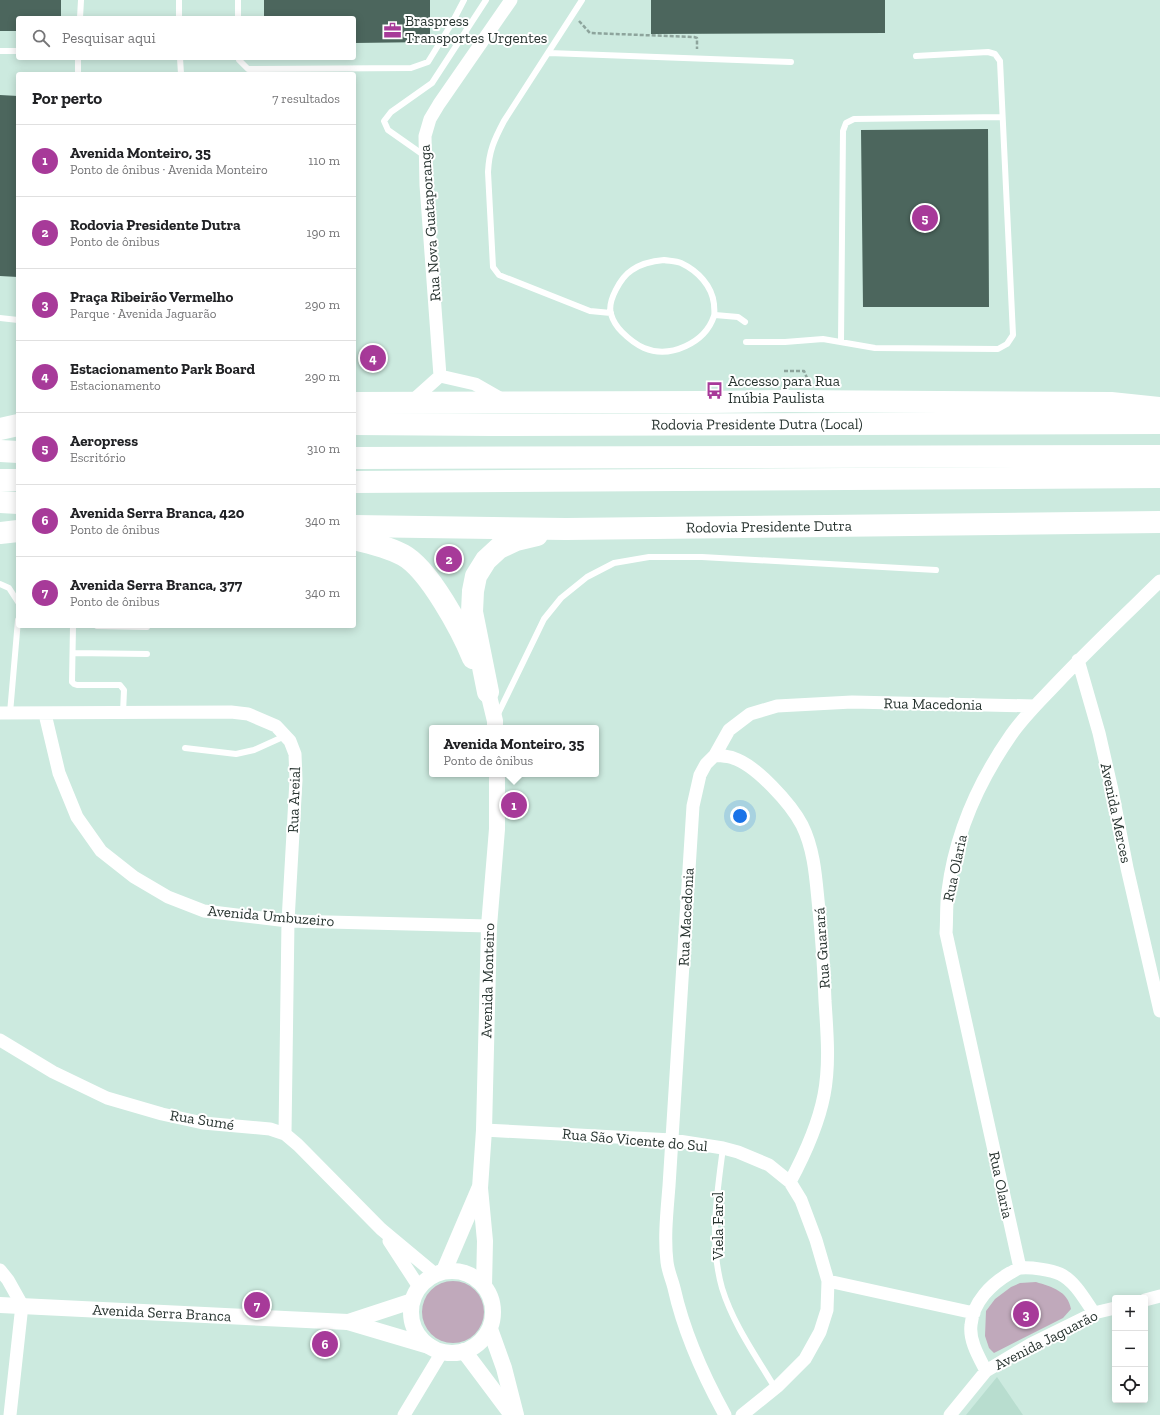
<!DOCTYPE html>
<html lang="pt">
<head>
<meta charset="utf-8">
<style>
	body { margin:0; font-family:"Zilla Slab",serif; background:#f2f2f2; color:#202124 }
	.controls { position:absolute; right:12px; bottom:12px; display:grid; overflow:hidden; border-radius:4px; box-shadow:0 2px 10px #0003 }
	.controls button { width:36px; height:36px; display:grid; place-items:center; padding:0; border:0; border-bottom:1px solid #e0e0e0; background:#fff; color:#202124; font:20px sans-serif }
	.you { position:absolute; left:740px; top:816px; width:14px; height:14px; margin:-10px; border:3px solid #fff; border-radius:50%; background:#1a73e8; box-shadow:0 0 0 6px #1a73e833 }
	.badge { display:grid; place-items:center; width:26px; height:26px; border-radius:50%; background:#a73a99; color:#fff; font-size:13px; font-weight:700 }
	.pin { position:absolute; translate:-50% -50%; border:2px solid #fff; box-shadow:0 1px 4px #0006 }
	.popup { position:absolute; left:429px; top:725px; width:170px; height:52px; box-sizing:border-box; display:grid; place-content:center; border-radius:4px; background:#fff; filter:drop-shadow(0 1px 3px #0005); font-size:13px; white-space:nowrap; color:#757577 }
	.popup b { font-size:15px; color:#202124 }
	.popup::after { content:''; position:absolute; left:50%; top:100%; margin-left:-8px; border:8px solid transparent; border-top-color:#fff }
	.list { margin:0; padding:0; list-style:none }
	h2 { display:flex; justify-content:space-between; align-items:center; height:52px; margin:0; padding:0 16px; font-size:17px }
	h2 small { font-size:13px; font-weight:400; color:#757577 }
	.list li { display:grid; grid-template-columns:26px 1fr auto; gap:12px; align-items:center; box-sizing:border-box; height:72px; padding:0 16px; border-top:1px solid #e0e0e0 }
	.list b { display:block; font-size:15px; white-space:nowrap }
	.list p { margin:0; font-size:13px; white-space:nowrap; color:#757577 }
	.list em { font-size:13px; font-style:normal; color:#757577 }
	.icon { flex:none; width:22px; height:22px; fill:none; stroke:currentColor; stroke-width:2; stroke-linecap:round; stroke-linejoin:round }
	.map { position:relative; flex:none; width:1160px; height:1415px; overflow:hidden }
	.search { position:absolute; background:#fff; box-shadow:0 2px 10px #0003; left:16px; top:16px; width:340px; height:44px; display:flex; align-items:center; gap:10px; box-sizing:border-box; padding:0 14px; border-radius:4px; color:#757577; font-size:15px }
	.panel { position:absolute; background:#fff; box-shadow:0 2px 10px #0003; left:16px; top:72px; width:340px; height:556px; border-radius:4px }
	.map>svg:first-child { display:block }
	.built { fill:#b8ddcf }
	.park { fill:#c0a9bb }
	.building { fill:#4c665d }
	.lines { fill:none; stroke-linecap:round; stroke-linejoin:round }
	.path { stroke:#8da49c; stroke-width:2.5; stroke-dasharray:4 2; stroke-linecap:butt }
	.service { stroke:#fff; stroke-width:6 }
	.minor { stroke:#fff; stroke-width:13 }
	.tertiary { stroke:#fff; stroke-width:16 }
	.motorway { stroke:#fff; stroke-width:22 }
	.labels { text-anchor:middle; stroke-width:4; stroke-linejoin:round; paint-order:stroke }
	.poi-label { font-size:15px; fill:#283430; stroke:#fff; text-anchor:start }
	.street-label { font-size:15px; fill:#283430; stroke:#fff }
</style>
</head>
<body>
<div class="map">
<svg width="1160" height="1415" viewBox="0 0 1160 1415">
	<rect width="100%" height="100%" fill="#cceadf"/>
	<path class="built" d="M997,1377L1023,1415H966Z"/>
	<path class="park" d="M422 1312a31 31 0 1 1 62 0a31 31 0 1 1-62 0Z
		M1036,1282C1052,1287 1068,1291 1071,1309L1063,1318L994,1353L989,1348L985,1336L986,1311L995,1299L1011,1287L1020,1283Z"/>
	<path class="building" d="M0,0H61V18H18V31H0Z
		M264,0H430V42L354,43V18H264Z
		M651,0H885V33L651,34Z
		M0,95L18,96V277L0,276Z
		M988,129L989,307H863L861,130Z"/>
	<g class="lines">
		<path class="path" d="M579,21L590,33L694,37L697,38V49
			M784,371H804L810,385"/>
		<path class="service" d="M179,0V18
			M238,0V18
			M582,0L504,121C494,140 489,151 488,172L493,267L499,275L590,311L611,313
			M80,18L81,0
			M0,51H18
			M549,53L791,62
			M180,58L181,74
			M239,58V60L248,69L411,68L428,62L452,23L464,0
			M78,74V58
			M425,156L388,130L384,121L391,112L432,83L486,0
			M664,260C669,261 676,261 681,263C698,271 712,286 714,304C714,308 715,313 714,316C705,343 670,359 644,348C635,344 629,339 622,332C618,328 613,321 611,314C607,301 621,277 632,270C642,263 652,261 664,260Z
			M715,315L738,317L745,322
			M0,318L18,320
			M746,342H785L823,339L875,348L998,349L1007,344L1013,335L1000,61L995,54L988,52L916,56
			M841,342L843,131L846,123L854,119L1002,117
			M0,584L9,588L18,602
			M73,626L72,682L74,684L77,685H120L124,690L123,713
			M97,626L147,627
			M73,653L147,654
			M10,713L18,620
			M497,716L544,619L561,598L587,577L614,563L649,557H702L936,570
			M185,748L236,754L254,750L285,736
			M723,1148C717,1194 709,1242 722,1288C733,1324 756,1356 775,1388"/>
		<path class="minor" d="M440,376L426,185L425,136L430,119L439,104L511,0
			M440,376L475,384L503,400
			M411,402L440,376
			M1078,660L1099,733L1112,790L1127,868L1160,1011
			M0,713L231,712L248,714L276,726L290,741L295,754L296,780L288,921L285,1134
			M45,714L59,773L77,817L101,851L134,877L168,897L204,911L288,921L489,926
			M715,755C721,756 728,756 733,758C756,765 791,804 802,825C815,851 816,882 819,910C822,940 824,971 825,1001C827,1032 830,1064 824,1095C818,1126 805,1154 790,1182
			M0,1040L53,1072L107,1098L162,1114L203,1123L270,1129L285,1134L298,1145L381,1229L435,1274
			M484,1130L672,1140L723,1148L738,1152L769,1165L790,1182L801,1200L816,1240L828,1281L827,1310L820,1332L805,1359L778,1386L742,1415
			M389,1241L419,1287
			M1020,1268L946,933C947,919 946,905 948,891C955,835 979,781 1011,735C1024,716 1041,700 1057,683C1090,648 1125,615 1160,581
			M0,1270L8,1280L22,1305L10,1415
			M828,1281L974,1313
			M1145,1300L1160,1296
			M986,1371C979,1357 969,1341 971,1325C973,1302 991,1284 1010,1273C1013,1272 1017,1268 1021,1268C1031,1267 1051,1270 1060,1274C1075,1281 1085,1300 1094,1313
			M404,1415L442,1352
			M725,1415C703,1375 684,1333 674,1288C672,1280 668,1271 667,1262C664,1237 667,1211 669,1186L693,806L700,775L706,764L715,755L729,730L750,714L777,706L852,702L1035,706
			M950,1415L986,1371L1031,1344L1094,1313L1115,1308"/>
		<g class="tertiary">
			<path d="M488,692L495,721V728"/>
			<circle cx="452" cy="1312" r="41"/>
			<path d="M444,1271L479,1189"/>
			<path id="s1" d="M484,1286L485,1241L480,1188L484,1130L489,926L497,829V774"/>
			<path id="s2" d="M0,1305L348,1322L429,1346"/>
			<path d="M348,1322L412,1301"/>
			<path d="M490,1329L504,1368L516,1415"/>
			<path d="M464,1351L512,1415"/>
		</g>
		<g class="motorway">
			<path d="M354,403L708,402L784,401L1111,403L1160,408"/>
			<path id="s3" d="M354,424L492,425L1160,423"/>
			<path d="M0,429L18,425"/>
			<path d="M0,451L18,452"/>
			<path d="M354,458L1160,456"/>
			<path d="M0,480H18"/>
			<path d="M354,482L1160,477"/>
			<path d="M0,502L18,503"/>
			<path id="s4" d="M354,526L566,529L1160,522"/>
			<path d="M0,533L18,531"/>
			<path d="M354,539C371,543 388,547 403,555C429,569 462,631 473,658"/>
			<path d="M488,692L472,612L473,591L476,576L486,560L499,548L516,540L537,535"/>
		</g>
	</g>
	<defs>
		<symbol id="office-bare" viewBox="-9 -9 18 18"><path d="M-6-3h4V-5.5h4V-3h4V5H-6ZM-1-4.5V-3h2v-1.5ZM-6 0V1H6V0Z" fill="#a73a99" stroke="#fff" stroke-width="2.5" paint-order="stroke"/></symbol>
		<symbol id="bus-bare" viewBox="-9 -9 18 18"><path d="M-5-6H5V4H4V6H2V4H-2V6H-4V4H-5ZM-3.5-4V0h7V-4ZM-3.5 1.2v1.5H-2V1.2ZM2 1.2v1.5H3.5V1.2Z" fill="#a73a99" stroke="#fff" stroke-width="2.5" paint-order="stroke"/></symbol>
	</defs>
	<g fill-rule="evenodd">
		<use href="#office-bare" x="380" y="18" width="25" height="25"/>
		<use href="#bus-bare" x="702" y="378" width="25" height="25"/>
	</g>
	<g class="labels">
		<g class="poi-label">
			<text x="405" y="26">Braspress<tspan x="405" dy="17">Transportes Urgentes</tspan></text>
			<text x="728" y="386">Accesso para Rua<tspan x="728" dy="17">Inúbia Paulista</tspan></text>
		</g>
		<g class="street-label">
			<text transform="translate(430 223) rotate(-94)" y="5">Rua Nova Guataporanga</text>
			<text dy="5" stroke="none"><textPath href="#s3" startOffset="403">Rodovia Presidente Dutra (Local)</textPath></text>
			<text dy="5" stroke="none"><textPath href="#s4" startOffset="415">Rodovia Presidente Dutra</textPath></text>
			<text transform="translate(933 704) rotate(1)" y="5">Rua Macedonia</text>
			<text transform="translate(294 800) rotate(-88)" y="5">Rua Areial</text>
			<text transform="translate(1116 813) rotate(78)" y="5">Avenida Merces</text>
			<text transform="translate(955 868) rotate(-78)" y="5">Rua Olaria</text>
			<text transform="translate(271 916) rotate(5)" y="5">Avenida Umbuzeiro</text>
			<text transform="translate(686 917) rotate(-87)" y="5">Rua Macedonia</text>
			<text transform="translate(822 948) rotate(-94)" y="5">Rua Guarará</text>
			<text dy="5" stroke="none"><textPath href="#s1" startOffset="306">Avenida Monteiro</textPath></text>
			<text transform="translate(202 1120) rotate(9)" y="5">Rua Sumé</text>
			<text transform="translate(635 1140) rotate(5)" y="5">Rua São Vicente do Sul</text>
			<text transform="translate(1001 1185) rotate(78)" y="5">Rua Olaria</text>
			<text transform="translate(718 1226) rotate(-90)" y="5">Viela Farol</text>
			<text dy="5" stroke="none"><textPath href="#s2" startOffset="162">Avenida Serra Branca</textPath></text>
			<text transform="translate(1046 1340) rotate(-27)" y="5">Avenida Jaguarão</text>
		</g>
	</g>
</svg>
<div class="controls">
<button>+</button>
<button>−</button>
<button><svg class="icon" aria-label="locate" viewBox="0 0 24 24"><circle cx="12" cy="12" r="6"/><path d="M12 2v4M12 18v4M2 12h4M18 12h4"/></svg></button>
</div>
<div class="you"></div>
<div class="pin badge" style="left:514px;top:805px">1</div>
<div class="popup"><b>Avenida Monteiro, 35</b>Ponto de ônibus</div>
<div class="pin badge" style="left:449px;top:559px">2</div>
<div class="pin badge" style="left:1026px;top:1314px">3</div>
<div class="pin badge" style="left:373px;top:358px">4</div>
<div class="pin badge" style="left:925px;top:218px">5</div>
<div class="pin badge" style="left:325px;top:1344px">6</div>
<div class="pin badge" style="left:257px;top:1305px">7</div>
<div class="search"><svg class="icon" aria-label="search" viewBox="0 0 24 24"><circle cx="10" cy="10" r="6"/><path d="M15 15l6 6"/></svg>Pesquisar aqui</div>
<section class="panel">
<h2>Por perto<small>7 resultados</small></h2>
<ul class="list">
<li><span class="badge">1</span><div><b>Avenida Monteiro, 35</b><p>Ponto de ônibus · Avenida Monteiro</p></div><em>110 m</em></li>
<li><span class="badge">2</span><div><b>Rodovia Presidente Dutra</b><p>Ponto de ônibus</p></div><em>190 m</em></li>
<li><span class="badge">3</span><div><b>Praça Ribeirão Vermelho</b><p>Parque · Avenida Jaguarão</p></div><em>290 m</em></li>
<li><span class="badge">4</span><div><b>Estacionamento Park Board</b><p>Estacionamento</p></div><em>290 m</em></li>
<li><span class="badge">5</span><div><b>Aeropress</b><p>Escritório</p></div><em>310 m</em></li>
<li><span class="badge">6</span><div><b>Avenida Serra Branca, 420</b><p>Ponto de ônibus</p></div><em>340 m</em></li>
<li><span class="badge">7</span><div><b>Avenida Serra Branca, 377</b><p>Ponto de ônibus</p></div><em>340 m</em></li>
</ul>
</section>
</div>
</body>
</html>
